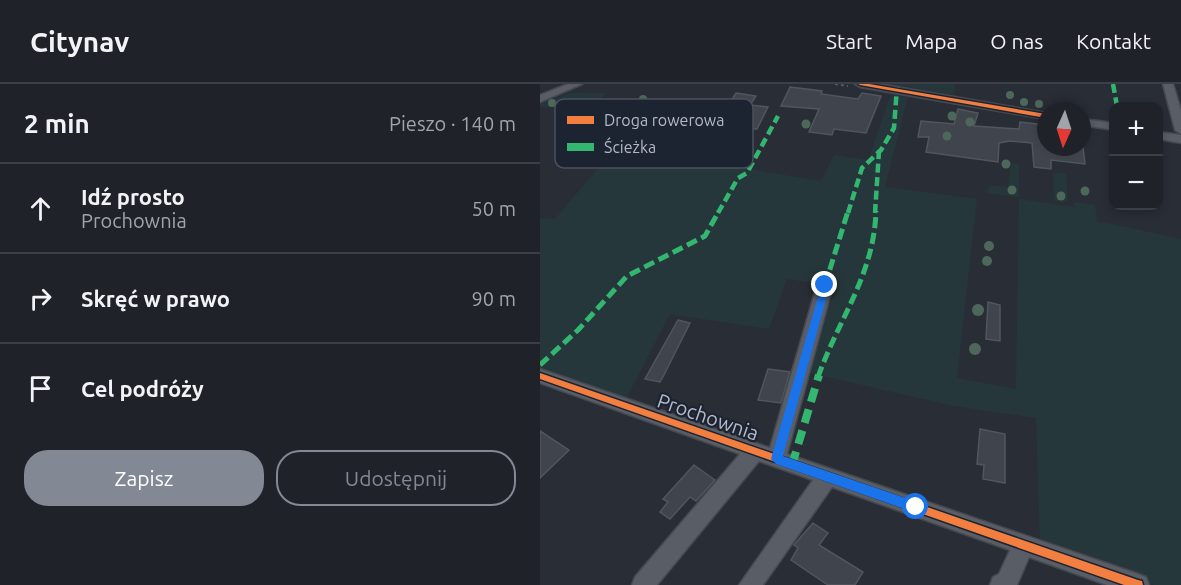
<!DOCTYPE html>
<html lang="pl">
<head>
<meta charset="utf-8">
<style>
	body { margin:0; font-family:Ubuntu,sans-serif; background:#272a30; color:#f1f3f6 }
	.controls { position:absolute; right:18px; top:18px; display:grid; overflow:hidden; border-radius:12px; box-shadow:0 3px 9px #0003 }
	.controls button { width:54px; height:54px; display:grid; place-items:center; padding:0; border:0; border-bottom:2px solid #3c3f45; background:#1f2228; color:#f1f3f6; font:30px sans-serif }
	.compass { position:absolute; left:497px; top:18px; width:54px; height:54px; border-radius:50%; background:#1f2228; box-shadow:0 3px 9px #0003; rotate:183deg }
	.stop { position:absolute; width:18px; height:18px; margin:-14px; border:4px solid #1a73e8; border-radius:50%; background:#fff }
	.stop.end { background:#1a73e8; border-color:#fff; box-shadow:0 2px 6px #0008 }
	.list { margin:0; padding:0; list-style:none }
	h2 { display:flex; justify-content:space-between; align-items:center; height:78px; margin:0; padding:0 24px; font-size:26px }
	h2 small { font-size:20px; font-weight:400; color:#a1a4a8 }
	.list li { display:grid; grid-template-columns:39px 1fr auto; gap:18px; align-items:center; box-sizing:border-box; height:90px; padding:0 24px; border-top:2px solid #3c3f45 }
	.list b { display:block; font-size:22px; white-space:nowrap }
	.list p { margin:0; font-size:20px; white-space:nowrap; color:#a1a4a8 }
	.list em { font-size:20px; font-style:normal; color:#a1a4a8 }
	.actions { display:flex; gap:12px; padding:18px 24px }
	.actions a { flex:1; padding:14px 0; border:2px solid #838895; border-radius:24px; text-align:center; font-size:21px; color:#838895 }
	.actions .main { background:#838895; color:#fff }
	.icon { flex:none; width:33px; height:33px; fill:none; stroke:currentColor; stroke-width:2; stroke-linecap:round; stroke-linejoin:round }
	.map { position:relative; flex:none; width:641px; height:501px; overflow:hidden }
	header { display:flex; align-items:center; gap:36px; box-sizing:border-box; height:84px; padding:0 30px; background:#1f2228; border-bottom:2px solid #3c3f45 }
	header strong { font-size:28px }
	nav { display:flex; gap:33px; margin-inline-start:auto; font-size:21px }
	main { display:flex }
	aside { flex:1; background:#1f2228 }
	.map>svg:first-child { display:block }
	.green { fill:#26373c }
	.building { fill:#40444c; stroke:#51555e; stroke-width:1.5 }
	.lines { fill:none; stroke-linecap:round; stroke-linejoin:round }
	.minor-casing { stroke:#45484f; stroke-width:3 }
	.path { stroke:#565b62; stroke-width:2; stroke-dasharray:3 3; stroke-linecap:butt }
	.minor { fill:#595d65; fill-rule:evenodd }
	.quiet-far2 { stroke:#33b770; stroke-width:4.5; stroke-dasharray:9 4.5; stroke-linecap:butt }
	.quiet-far1 { stroke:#33b770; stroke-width:5; stroke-dasharray:11 5; stroke-linecap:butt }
	.quiet { stroke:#33b770; stroke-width:8; stroke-dasharray:14 8; stroke-linecap:butt }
	.cycleway-casing { stroke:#1c2331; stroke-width:3 }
	.cycleway { fill:#f27e40; fill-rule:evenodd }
	.tree { fill:#4d685b }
	.route { fill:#1a73e8 }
	.labels { text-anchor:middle; stroke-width:4.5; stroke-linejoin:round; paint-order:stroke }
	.near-street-label { font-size:20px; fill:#b3b9c8; stroke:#1c2331 }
	.key { fill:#1c2331; stroke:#49505e; stroke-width:1.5 }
	.key-label { font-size:16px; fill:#b3b9c8 }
</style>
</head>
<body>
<header>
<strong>Citynav</strong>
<nav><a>Start</a><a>Mapa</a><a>O nas</a><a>Kontakt</a></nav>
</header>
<main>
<aside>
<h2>2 min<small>Pieszo · 140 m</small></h2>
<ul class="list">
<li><svg class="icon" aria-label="ahead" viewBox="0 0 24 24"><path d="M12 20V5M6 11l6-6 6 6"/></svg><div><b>Idź prosto</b><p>Prochownia</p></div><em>50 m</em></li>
<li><svg class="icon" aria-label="right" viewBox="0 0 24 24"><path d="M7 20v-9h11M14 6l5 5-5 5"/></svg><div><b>Skręć w prawo</b></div><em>90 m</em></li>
<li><svg class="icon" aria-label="arrive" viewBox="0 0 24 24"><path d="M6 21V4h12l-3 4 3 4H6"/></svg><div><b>Cel podróży</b></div></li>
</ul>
<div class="actions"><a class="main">Zapisz</a><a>Udostępnij</a></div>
</aside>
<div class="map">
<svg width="641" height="501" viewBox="0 0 641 501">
	<rect width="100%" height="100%" fill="#292d36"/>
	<path class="green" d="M348,0H415L414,11Z
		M30,9H65L59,18L34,17L28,24L0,23V20Z
		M351,10L368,13L345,103L437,115L417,294L476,305L479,115L534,123V118L555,121L557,137L641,155V501H614L500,461L496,334L414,322L270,289L295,202L247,195L229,245L130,230L86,315L0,284V134L15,135L71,69L141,80L154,78L203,84L281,97L294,71L328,76Z
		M479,79V113L447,109L450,101L468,103L471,80Z
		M513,88L526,90L528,118L514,117Z"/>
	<path class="building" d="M250,3L282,7L281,10L318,15L322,9L341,12L326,49L294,45L292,51L269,48L279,25L241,22Z
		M196,9L216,12L210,21L228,23L217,45L187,43L200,22L189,20Z
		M418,25L438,29L434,42L479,45L480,38L506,41V63H543L545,80L511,76V85L494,83L492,59L470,57L459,59L458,78L386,68L389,53H378L381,37L414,40Z
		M448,218L460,221V257L446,255Z
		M138,236L150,239L124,291L120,298L105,295Z
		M228,285L250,288L241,319L218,316Z
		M440,345L465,350V399L443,395L444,381L437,380Z
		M0,347L29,366L0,394Z
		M154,381L175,396L156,417L150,413L130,435L120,428L128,418L123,415Z
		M273,439L288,449L279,461L323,488L315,501H288L251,476L258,464L254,461Z"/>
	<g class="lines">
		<defs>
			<path id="minor" d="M28,0H42L0,18V11Z
				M315,0H339L506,29V35L320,3Z
				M623,0H633L641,26V50L635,46Z
				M542,35L574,39V46L542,41Z
				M618,48L641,51V59L618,55Z
				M285,195L293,201L247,370L598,490L606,493L609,501H567L489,473L477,501H450L453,493L459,490L470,466L292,403L223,501H199L273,396L219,377L117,501H92L95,493L200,370L0,299V285L230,364L277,201Z"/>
		</defs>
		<use href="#minor" class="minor-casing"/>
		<path class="path" d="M295,0L308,2"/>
		<use href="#minor" class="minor"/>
		<path class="quiet-far2" d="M573,0L577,22
			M178,129L198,94L207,89L238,32
			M308,129L322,84L341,66L354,44L357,3
			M335,129L339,67"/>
		<path class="quiet-far1" d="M285,201L308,127
			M0,281L38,246L87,192L165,152L179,127
			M278,293C299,234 334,191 336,127"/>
		<path class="quiet" d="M252,381L279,291"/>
		<defs>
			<path id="cycleway" d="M318,0H329L506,30V34L320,1Z
				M0,289L598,496L602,497L603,501H584L0,295Z"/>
		</defs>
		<use href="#cycleway" class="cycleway-casing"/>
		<use href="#cycleway" class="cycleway"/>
	</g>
	<g class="tree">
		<circle cx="470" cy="11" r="4"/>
		<circle cx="103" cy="15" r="4"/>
		<circle cx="484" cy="18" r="4"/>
		<circle cx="12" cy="19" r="4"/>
		<circle cx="499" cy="20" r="4"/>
		<circle cx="412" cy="32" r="4.5"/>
		<circle cx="430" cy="38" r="4.5"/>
		<circle cx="266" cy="40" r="4.5"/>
		<circle cx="407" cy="52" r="4.5"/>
		<circle cx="466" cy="80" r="4.5"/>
		<circle cx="472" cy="106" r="4.5"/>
		<circle cx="545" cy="107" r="4.5"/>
		<circle cx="521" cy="112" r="4.5"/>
		<circle cx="449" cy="162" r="5"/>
		<circle cx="447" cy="177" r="5"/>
		<circle cx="438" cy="226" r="6"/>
		<circle cx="435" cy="265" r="6"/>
	</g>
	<path class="route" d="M282,199L290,201L243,372L380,419V428L376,429L236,380L231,375Z"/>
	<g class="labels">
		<g class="near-street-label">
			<text transform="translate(168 333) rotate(19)" y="7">Prochownia</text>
		</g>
	</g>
	<rect x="15" y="15" width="198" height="69" rx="9" class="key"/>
	<rect x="27" y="32" width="27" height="8" fill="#f27e40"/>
	<rect x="27" y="59" width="27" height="8" fill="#33b770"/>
	<g class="key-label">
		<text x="64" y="42">Droga rowerowa</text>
		<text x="64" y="69">Ścieżka</text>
	</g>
</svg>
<div class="controls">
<button>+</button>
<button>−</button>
</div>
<svg class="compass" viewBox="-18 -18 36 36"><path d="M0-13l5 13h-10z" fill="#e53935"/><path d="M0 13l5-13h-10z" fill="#a1a4a8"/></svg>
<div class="stop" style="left:376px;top:423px"></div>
<div class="stop end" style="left:285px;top:201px"></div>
</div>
</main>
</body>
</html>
